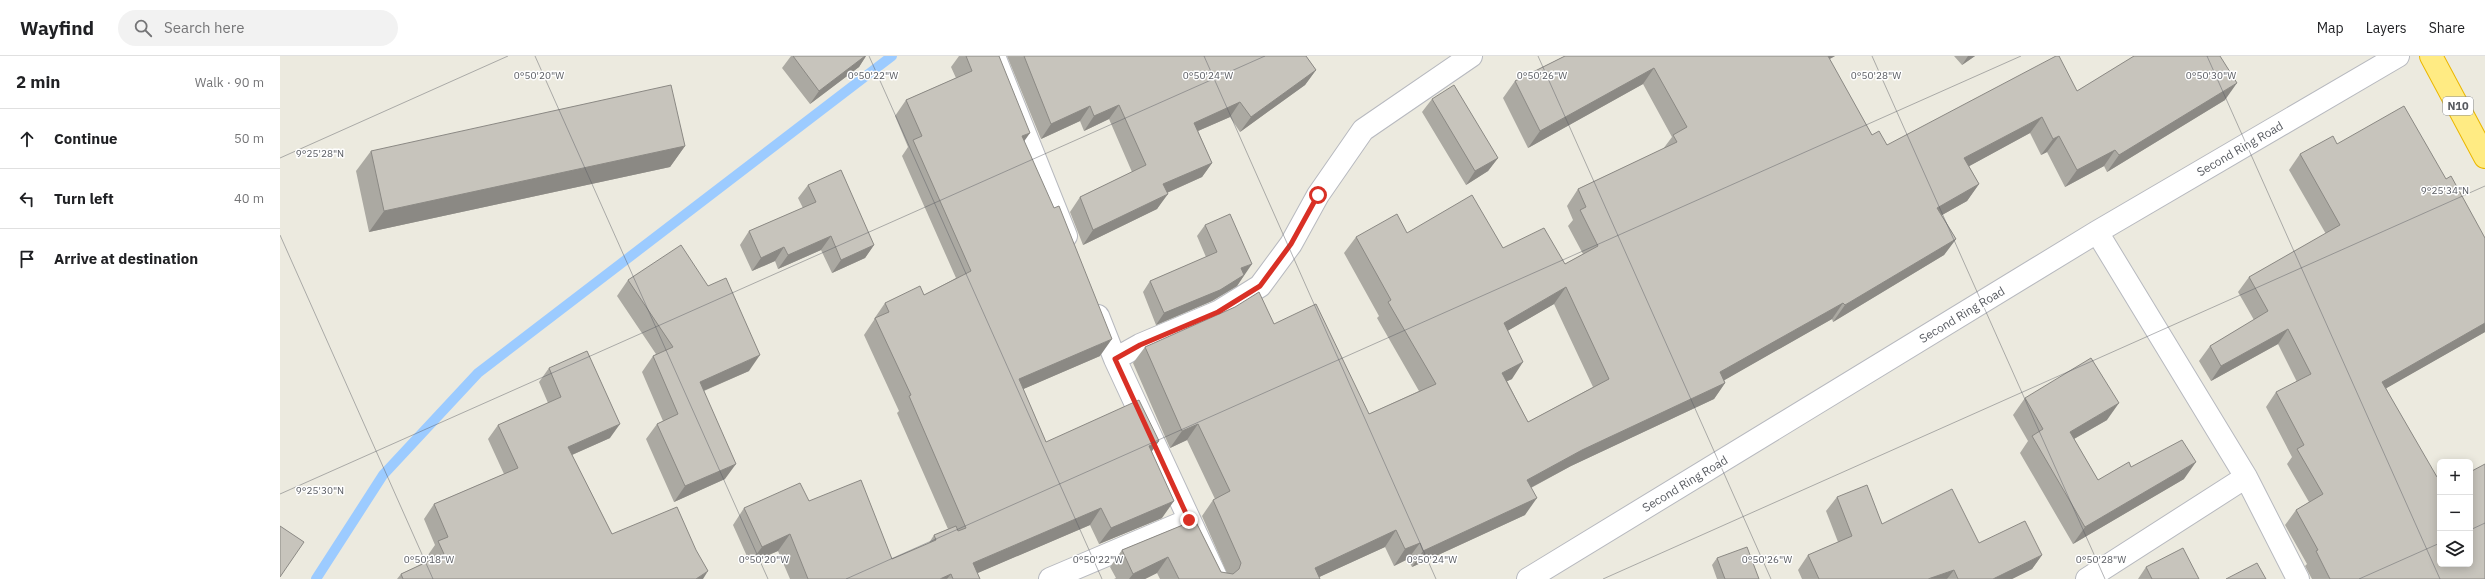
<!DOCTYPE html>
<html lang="en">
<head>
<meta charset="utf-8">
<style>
	body { margin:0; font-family:"IBM Plex Sans",sans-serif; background:#f2f2f2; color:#202124 }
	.controls { position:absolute; right:12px; bottom:12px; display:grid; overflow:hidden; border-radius:6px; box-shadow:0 2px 10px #0003 }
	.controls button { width:36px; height:36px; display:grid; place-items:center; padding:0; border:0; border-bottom:1px solid #e0e0e0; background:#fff; color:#202124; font:20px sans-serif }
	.stop { position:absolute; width:12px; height:12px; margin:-9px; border:3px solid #d93025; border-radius:50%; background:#fff }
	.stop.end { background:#d93025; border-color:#fff; box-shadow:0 1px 4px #0008 }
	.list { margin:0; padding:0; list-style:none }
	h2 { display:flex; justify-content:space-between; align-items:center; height:52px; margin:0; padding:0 16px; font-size:17px }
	h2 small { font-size:13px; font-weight:400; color:#757577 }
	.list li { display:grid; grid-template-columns:26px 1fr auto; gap:12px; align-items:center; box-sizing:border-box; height:60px; padding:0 16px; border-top:1px solid #e0e0e0 }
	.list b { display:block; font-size:15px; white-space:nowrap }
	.list em { font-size:13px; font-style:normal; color:#757577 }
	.icon { flex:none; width:22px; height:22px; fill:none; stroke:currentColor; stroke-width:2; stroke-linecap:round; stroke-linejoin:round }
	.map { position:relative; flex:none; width:2205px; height:523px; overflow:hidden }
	header { display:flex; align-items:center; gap:24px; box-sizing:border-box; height:56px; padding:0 20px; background:#fff; border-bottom:1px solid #e0e0e0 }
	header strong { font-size:19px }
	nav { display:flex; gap:22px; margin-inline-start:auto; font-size:14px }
	.search { width:280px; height:36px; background:#f2f2f2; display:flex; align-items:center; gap:10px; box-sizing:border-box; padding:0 14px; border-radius:22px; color:#757577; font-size:15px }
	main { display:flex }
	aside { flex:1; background:#fff }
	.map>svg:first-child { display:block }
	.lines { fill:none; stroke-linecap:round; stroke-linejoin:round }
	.stream { stroke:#9ccbff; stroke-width:10 }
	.street-casing { stroke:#b7b9bf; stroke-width:24 }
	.highway-casing { stroke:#ebb700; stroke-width:24 }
	.street { stroke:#fff; stroke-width:22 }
	.highway { stroke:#ffeb83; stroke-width:22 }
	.wall { fill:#aba9a2; fill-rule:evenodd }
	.shaded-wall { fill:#8b8984 }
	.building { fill:#c7c4bc; stroke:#8b8984; fill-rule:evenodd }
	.route { stroke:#d93025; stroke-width:5 }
	.ticks { fill:none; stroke:#585b61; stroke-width:1; stroke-opacity:0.45 }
	.labels { text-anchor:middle; stroke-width:3; stroke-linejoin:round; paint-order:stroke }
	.shield { fill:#fff; stroke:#8a8c90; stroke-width:1 }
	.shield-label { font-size:11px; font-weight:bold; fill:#585b61 }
	.street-label { font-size:12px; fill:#585b61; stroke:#fff }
	.ticks-label { font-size:10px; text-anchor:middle; fill:#585b61; stroke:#fff; stroke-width:3; stroke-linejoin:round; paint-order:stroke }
</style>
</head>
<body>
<header>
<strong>Wayfind</strong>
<div class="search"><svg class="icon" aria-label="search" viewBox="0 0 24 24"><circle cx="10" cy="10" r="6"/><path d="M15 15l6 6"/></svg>Search here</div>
<nav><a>Map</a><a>Layers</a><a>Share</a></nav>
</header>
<main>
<aside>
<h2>2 min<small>Walk · 90 m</small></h2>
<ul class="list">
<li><svg class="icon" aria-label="ahead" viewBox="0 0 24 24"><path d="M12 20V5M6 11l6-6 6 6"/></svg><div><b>Continue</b></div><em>50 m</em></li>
<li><svg class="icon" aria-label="left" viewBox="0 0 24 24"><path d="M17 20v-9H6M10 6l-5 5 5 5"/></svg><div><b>Turn left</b></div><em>40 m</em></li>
<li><svg class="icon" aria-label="arrive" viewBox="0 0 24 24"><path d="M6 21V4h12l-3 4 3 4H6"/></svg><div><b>Arrive at destination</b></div></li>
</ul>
</aside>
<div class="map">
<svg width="2205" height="523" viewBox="0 0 2205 523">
	<rect width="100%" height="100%" fill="#eceadf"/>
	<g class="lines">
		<path class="stream" d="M36,523L103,419L198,317L612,0"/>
		<defs>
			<path id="street" d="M714,0L786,180
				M1817,176L1966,421L2018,523
				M818,260L835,303L937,523
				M835,303L860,289L938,256L980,230L1011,188L1038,139L1083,74L1191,0
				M770,523L909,464
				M1248,523L1817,176L2118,0
				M1807,523L1966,421"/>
			<path id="highway" d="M2151,0L2205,101"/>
		</defs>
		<use href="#street" class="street-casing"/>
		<use href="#highway" class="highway-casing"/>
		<use href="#street" class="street"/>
		<use href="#highway" class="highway"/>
	</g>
	<path class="wall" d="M511,0H586L579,11L530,48L502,12Z
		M679,0H719L744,85L820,300L743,333L766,386L879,385L872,395L882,462L819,488L810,469L697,517L700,523H510L498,495L470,507L453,469L464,452L529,445L612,503L649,487L654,479L668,473L617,357L619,355L584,279L594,264V263L605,247L644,239L676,222L622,100L628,91L615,60L626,44L676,22L671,11Z
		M727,0H1026L1036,14L1025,29L960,76L950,61L918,75L932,107L922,121L887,137L877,153L803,189L790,156L800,141L852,116L829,63L804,75L800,65L761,83Z
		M1285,0H1555L1549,3L1592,79L1607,89L1797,35L1853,1V0H1940L1945,44L1827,116L1824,110L1785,131L1767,96L1761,99L1750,77L1689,110L1699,128L1687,145L1662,159L1676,183L1664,199L1553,266L1552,263L1444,324L1445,327L1434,343L1291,410L1251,432L1245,459L1132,511L1128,503L1114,510L1105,491L1039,521L1040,523H880L877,517L865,523H834L836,522L830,511L842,494L915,464L941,516L947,517L922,460L933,444L935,443L907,384L890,392L853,307L865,291L994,268L1089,358L1139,335L1097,262L1099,260L1064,197L1076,181L1127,177L1223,192L1285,208L1303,198L1288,170L1293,164L1287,150L1298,133L1383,93L1392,81L1363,28L1248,92L1223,42L1235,25ZM1274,248L1313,331L1248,366L1227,325L1232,323L1227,275Z
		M1674,0H1695L1682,9Z
		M1152,43L1218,102L1208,115L1186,129L1142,56Z
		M2057,88L2166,123L2205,182V276L2106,332L2205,523H2032L2025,510L2027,508L2005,469L2016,454L2029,446L2007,408L2012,401L1986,351L1996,336L2017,326L1998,288L1931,325L1919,305L1930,290L1974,264L1958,236L1969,221L2046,178L2009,114L2020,98Z
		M405,90L390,111L89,176L76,115L91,95Z
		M528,129L594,189L585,202L552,217L541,194L498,213L495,205L472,215L460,189L469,175L523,152L518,142Z
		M925,169L964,219L957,230L932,245L876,269L863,236L870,225L926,201L917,180Z
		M348,224L469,315L424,335L445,423L394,446L366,383L377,368L383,365L362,316L373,300L376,298L337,240Z
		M269,312L330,382L292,399L332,478L423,523H117L121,518L150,504L148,499L155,489L144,463L154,448L224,418L208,383L218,369L268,347L259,326Z
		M1745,342L1827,364L1794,383L1818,424L1851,411L1904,423L1793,488L1740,397L1748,385L1733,359Z
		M1557,441L1602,468L1762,499L1752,513L1732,523H1522L1518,514L1528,499L1558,486L1546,455Z
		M1437,502L1479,523H1437L1432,509Z
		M1866,511L1919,523H1858Z"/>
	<path class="shaded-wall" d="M585,0H586L579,11L530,48L539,35Z
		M1542,0H1555L1534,12Z
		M1688,0H1695L1682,9Z
		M1374,12L1363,28L1248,92L1260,75Z
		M1036,14L1025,29L960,76L971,61Z
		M1957,27L1945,44L1827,116L1839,99Z
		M960,46L950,61L904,81L914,67Z
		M839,49L829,63L804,75L814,60Z
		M810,50L800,65L761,83L771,68Z
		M1762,61L1750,77L1673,119L1684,102Z
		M750,77L738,94L742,80Z
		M1779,80L1767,96L1761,99L1773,83Z
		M405,90L390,111L89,176L104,155Z
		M1835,94L1824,110L1785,131L1797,114Z
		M1218,102L1208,115L1186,129L1195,115Z
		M932,107L922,121L873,143L883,128Z
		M1699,128L1687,145L1646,168L1657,152Z
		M888,138L877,153L803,189L813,174Z
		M551,180L541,194L498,213L508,199Z
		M1676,183L1664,199L1553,266L1565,249Z
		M594,189L585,202L552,217L561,204Z
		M504,191L495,205L472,215L481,202Z
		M972,208L957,230L932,245L876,269L884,257L961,212Z
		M1286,231L1274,248L1212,284L1224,267Z
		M1563,247L1552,263L1429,333L1440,316Z
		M2205,267V276L2091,341L2102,326Z
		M2008,273L1998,288L1931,325L1941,310Z
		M832,283L820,300L727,340L739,323Z
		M480,299L469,315L409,341L420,326Z
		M1243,306L1232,323L1210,333L1222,317Z
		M1445,327L1434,343L1291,410L1235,440L1247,424L1302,394Z
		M1839,347L1827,364L1778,392L1790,376Z
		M340,368L330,382L278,405L288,391Z
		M918,368L907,384L890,392L902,375Z
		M879,385L867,402L869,390Z
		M1916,406L1904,423L1793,488L1805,471Z
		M456,408L445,423L394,446L405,430Z
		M1257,442L1245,459L1132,511L1143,495Z
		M894,445L882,462L819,488L831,472Z
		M821,452L810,469L684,523L693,507Z
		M1116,474L1105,491L1035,523V512Z
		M510,478L498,495L470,507L482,491Z
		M1140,487L1128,503L1114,510L1125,493Z
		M1762,499L1752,513L1732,523H1713Z
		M888,501L877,517L865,523H849L853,518Z
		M1674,514L1667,523H1648Z
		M428,515L423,523H416Z
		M671,518L667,523H660Z"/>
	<path class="building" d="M513,0H585L539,35Z
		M686,0H719L750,77L742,80L774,152L779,150L832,283L739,323L766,386L859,344L879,385L869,390L894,445L831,472L821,452L693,507L700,523H673L671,518L660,523H528L510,478L482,491L464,452L520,427L529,445L581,424L612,503L656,484L654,479L676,470L678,475L686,472L629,340L631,339L595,262L609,256L605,247L640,230L644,239L691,215L633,84L642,80L626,44L692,15Z
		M744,0H1026L1036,14L971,61L960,46L914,67L932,107L883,128L888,138L813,174L800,141L866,109L839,49L814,60L810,50L771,68Z
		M1285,0H1548L1592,79L1599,75L1607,89L1776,0H1779L1797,35L1854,0H1940L1957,27L1839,99L1835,94L1797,114L1779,80L1773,83L1762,61L1684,102L1699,128L1657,152L1676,183L1565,249L1563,247L1440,316L1445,327L1302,394L1247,424L1257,442L1143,495L1140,487L1125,493L1116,474L1035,512L1040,523H899L888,501L853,518L842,494L915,464L941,516L953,518L959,513L961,507L933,444L950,435L918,368L902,375L865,291L955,251L979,236L994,268L1036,248L1089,358L1156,328L1108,246L1111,244L1076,181L1117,158L1127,177L1192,139L1223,192L1264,172L1285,208L1318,190L1300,154L1306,151L1298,133L1397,86L1393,79L1407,71L1374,12L1260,75L1235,25ZM1286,231L1329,323L1248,366L1222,317L1243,306L1224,267Z
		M391,29L405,90L104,155L91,95Z
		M1174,29L1218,102L1195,115L1152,43Z
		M2124,50L2166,123L2171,120L2205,182V267L2102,326L2157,421L2160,420V508H2190V416L2205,408V523H2050L2036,495L2038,494L2016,454L2043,438L2017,393L2024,389L1996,336L2031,318L2008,273L1941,310L1930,290L1988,255L1969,221L2060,169L2020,98L2053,80L2057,88Z
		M561,114L594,189L561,204L551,180L508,199L504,191L481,202L469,175L536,146L528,129Z
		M950,158L972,208L961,212L964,219L940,234L884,257L870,225L937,196L925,169Z
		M401,189L428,230L446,222L480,299L420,326L456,408L405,430L377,368L398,358L373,300L393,291L348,224Z
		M307,295L340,368L288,391L332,478L397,451L416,494L428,515L416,523H123L121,518L164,498L158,485L168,481L154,448L238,412L218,369L281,341L269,312Z
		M1811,302L1839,347L1790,376L1818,424L1849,406L1851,411L1902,384L1916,406L1805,471L1752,380L1763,373L1745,342Z
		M1587,429L1602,468L1672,433L1699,487L1745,465L1762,499L1713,523H1678L1674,514L1648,523H1539L1528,499L1572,480L1557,441Z
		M0,470L24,486L0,521Z
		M1467,491L1479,523H1445L1437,502Z
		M1903,492L1919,523H1872L1866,511Z
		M1977,507L1986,523H1946Z"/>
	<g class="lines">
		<path class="route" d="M909,464L835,303L860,289L938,256L980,230L1011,188L1038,139"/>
	</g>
	<path class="ticks" d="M255,0L488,523M589,0L822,523M924,0L1156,523M1258,0L1491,523M1592,0L1825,523M1927,0L2160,523M0,102L228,0M0,179L153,523M0,438L985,0M2190,474L2205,467M566,523L1741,0M1323,523L2205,130M2079,523L2160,487"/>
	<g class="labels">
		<rect class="shield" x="2163" y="41" width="30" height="18" rx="3"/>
		<g class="shield-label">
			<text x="2178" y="54">N10</text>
		</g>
		<g class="street-label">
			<text transform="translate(1960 93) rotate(-30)" y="4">Second Ring Road</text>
			<text transform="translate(1682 259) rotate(-31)" y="4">Second Ring Road</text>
			<text transform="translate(1405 428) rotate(-31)" y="4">Second Ring Road</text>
		</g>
	</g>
	<g class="ticks-label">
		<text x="259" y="23">0°50'20"W</text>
		<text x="593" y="23">0°50'22"W</text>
		<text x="928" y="23">0°50'24"W</text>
		<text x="1262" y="23">0°50'26"W</text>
		<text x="1596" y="23">0°50'28"W</text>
		<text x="1931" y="23">0°50'30"W</text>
		<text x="40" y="101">9°25'28"N</text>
		<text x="2165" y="138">9°25'34"N</text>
		<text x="40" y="438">9°25'30"N</text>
		<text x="149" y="507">0°50'18"W</text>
		<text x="484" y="507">0°50'20"W</text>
		<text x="818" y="507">0°50'22"W</text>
		<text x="1152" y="507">0°50'24"W</text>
		<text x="1487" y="507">0°50'26"W</text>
		<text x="1821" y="507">0°50'28"W</text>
	</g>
</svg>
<div class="controls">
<button>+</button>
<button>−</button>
<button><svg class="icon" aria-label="layers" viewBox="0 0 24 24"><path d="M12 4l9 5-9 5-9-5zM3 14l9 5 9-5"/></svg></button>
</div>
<div class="stop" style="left:1038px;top:139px"></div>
<div class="stop end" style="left:909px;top:464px"></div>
</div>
</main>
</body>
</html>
